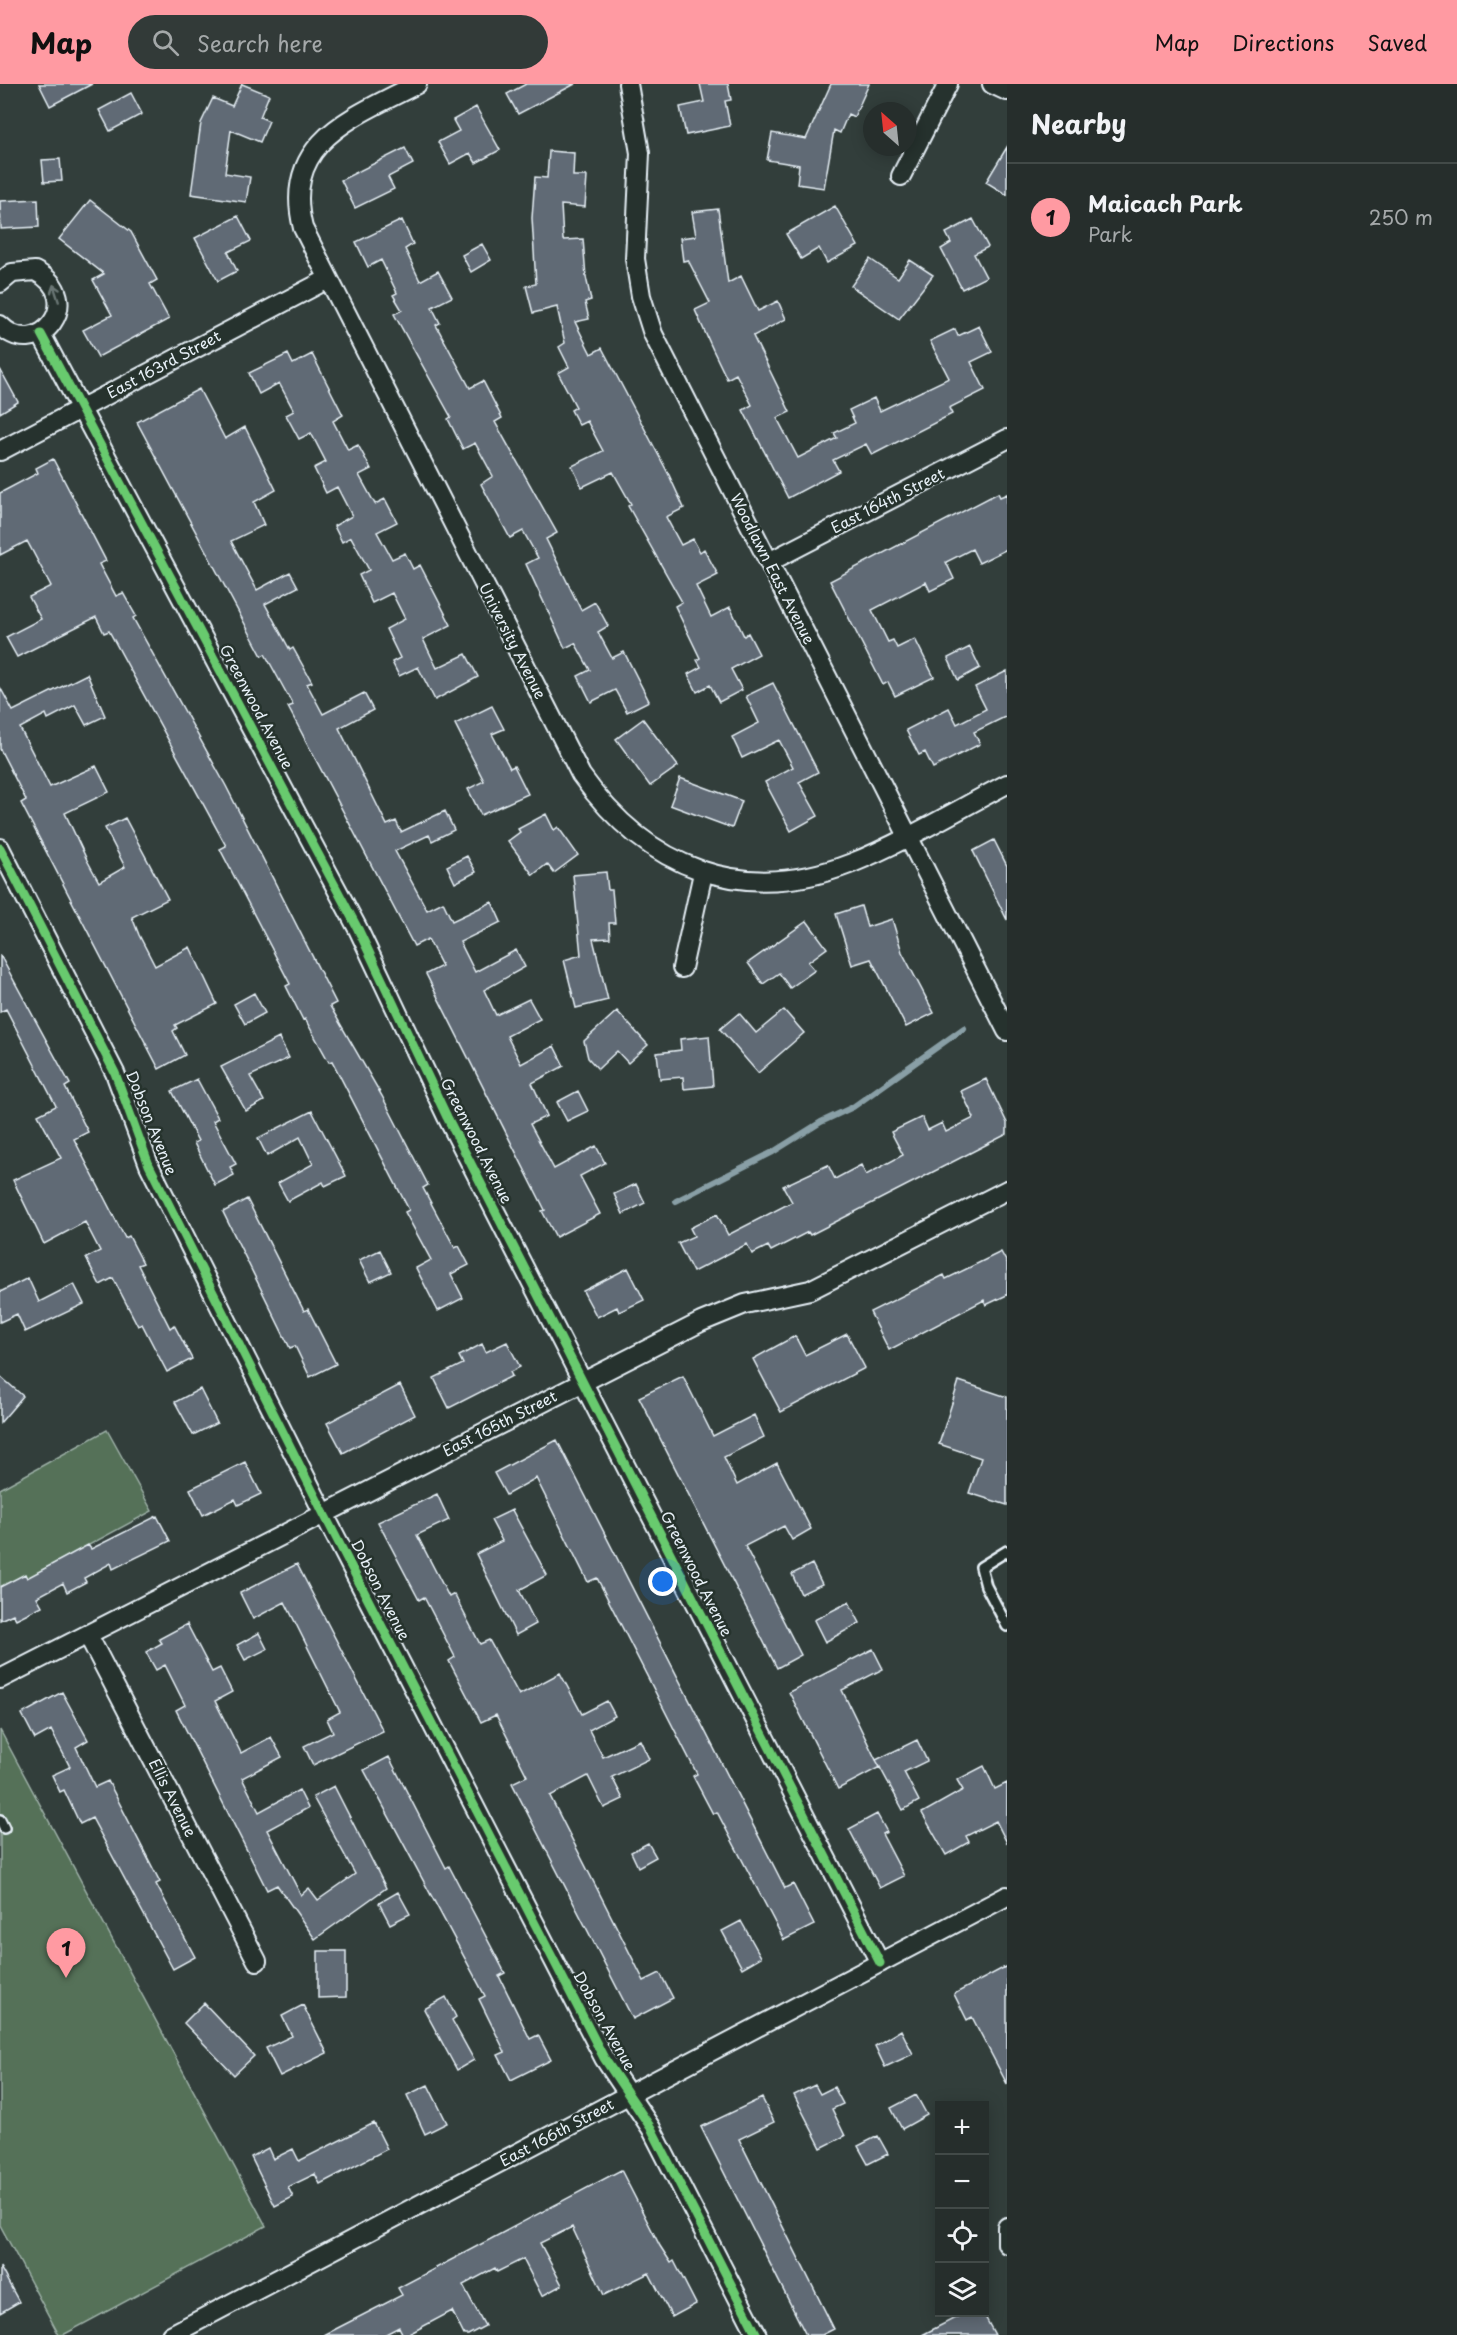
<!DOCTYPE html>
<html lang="en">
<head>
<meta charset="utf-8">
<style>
	body { margin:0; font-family:"Playpen Sans",sans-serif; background:#323a38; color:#f1f3f6 }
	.controls { position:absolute; right:18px; bottom:18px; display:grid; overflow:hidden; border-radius:0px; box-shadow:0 3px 15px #0003 }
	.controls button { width:54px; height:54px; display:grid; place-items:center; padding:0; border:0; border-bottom:2px solid #424a48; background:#262e2c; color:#f1f3f6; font:30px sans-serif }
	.compass { position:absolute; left:863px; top:18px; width:54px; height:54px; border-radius:50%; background:#262e2c; box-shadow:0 3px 15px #0003; rotate:333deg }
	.you { position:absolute; left:663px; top:1498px; width:21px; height:21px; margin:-15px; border:4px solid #fff; border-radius:50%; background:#1a73e8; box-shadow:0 0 0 9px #1a73e833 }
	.badge { display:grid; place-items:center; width:39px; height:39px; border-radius:50%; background:#ff9aa2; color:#111; font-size:20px; font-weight:700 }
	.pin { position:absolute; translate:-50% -50px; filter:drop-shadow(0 2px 3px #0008) }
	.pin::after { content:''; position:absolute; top:32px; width:21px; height:18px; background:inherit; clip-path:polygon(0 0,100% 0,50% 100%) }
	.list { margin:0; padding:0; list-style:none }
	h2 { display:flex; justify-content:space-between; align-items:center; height:78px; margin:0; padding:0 24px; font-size:26px }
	h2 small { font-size:20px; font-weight:400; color:#a4a8a9 }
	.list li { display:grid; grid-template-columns:39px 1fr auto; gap:18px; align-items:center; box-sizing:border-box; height:108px; padding:0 24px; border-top:2px solid #424a48 }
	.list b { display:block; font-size:22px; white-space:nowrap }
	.list p { margin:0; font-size:20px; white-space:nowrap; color:#a4a8a9 }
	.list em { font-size:20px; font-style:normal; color:#a4a8a9 }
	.icon { flex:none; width:33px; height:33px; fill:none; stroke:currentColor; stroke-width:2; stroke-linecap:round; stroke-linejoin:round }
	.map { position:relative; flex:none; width:1007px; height:2251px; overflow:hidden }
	header { display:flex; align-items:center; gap:36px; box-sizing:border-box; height:84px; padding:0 30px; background:#ff9aa2; color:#111 }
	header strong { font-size:28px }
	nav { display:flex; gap:33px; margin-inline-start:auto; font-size:21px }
	.search { width:420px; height:54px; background:#323a38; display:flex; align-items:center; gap:15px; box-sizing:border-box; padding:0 21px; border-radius:33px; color:#a4a8a9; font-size:22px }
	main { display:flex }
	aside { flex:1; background:#262e2c }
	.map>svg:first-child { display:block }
	.green { fill:#547158; stroke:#9eb1a8; stroke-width:1.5 }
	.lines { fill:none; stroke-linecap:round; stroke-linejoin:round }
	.stream { stroke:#899fa6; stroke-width:6 }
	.building { fill:#606a74; stroke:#e8f1f8; stroke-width:1.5 }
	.lane-casing { stroke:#e8f1f8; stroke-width:14 }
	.street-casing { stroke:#e8f1f8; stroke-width:22 }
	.lane { stroke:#26332d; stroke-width:9 }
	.street { stroke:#26332d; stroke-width:18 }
	.cycleway-casing { stroke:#26332d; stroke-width:13 }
	.cycleway { stroke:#67ca6e; stroke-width:9 }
	.oneway { stroke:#6a7674 }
	.labels { text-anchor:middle; stroke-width:5; stroke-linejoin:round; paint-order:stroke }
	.street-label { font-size:15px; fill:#e8f1f8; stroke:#26332d }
</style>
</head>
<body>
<header>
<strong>Map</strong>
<div class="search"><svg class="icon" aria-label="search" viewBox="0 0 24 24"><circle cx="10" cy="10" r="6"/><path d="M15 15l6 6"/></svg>Search here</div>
<nav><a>Map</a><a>Directions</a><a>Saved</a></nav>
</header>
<main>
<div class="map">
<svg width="1007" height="2251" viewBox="0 0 1007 2251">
	<rect width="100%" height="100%" fill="#323e3b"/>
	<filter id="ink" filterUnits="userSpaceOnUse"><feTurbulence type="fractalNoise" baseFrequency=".0167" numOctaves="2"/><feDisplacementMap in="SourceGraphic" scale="12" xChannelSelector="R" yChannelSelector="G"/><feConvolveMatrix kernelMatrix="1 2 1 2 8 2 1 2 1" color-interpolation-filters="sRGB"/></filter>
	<g filter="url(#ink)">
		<path class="green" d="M107,1346L152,1427L0,1509V1405Z
			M0,1646L266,2142L63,2251H59L0,2141Z"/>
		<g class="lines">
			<path class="stream" d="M676,1117L773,1068L821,1038L853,1023L964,944"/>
		</g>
		<path class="building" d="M39,0H92L50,22Z
			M242,0L269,11L260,33L269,37L260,58L231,46L225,89L250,93L246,118L191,110L201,39L213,14L232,22Z
			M526,0H575L518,30L507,10Z
			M700,0H728L731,16L725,17L730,42L686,51L680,23L704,18Z
			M831,0H869L854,33L848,30L840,49L834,46L824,104L797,100L799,81L767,76L772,49L806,55Z
			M131,9L142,30L110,47L99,26Z
			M476,23L500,66L476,79L470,69L450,80L438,58L459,47L453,36Z
			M1007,63V111L986,98Z
			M405,64L413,80L388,93L394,105L355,124L341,96Z
			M549,67L574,69L573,92H587L585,123L561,121L563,156L583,155L586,193L591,216L585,218L589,235L575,238L591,270L602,264L669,391L684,424L666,433L681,461L693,455L700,468L704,465L718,491L696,502L711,533L730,523L744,552L748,549L759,570L731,585L742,606L719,618L710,601L697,608L688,590L701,583L697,576L700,574L675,522L682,518L628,422L631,420L613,388L582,403L572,382L603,367L587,337L579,341L571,326L576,323L558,289L569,283L559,263L565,259L557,223L533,229L526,202L536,200L532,134L535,93L547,94Z
			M60,75L62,97L44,98L42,76Z
			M38,115L39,143L1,145L0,117Z
			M90,116L131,148L157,196L150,200L169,235L98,273L83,246L112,231L93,196L104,190L59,155Z
			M835,122L858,162L827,179L819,164L801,175L786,150Z
			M718,125L728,199L741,192L758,227L778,217L786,235L753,252L790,328L777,334L798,374L837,354L834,349L855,339L849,326L874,314L880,327L949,294L930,257L955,245L958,252L979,242L992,268L971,278L985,306L949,324L952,330L872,371L866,360L833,376L839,387L788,414L743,326L752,321L736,290L727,295L713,266L695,226L710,219L688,176L683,177L680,154L696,152L692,128Z
			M238,132L251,157L228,168L237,187L218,197L195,154Z
			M973,135L988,163L974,170L986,193L962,205L941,165L951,159L946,149Z
			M402,136L413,160L405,165L420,197L438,187L452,213L432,223L440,239L436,241L470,304L483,297L502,334L495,338L557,449L546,455L581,526L595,518L608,542L598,548L612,574L624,568L649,617L627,628L615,606L591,618L578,592L590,586L575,559L565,564L526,480L538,474L523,447L510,454L481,400L493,392L475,359L463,365L448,335L451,333L394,230L402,226L393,211L397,209L381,176L368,183L356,158Z
			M482,160L491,176L471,188L462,171Z
			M870,175L898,194L910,176L933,191L899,235L851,202Z
			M288,270L293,280L312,270L343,331L333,337L348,366L358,361L371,385L359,391L375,420L385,415L397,438L377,448L392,475L405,469L413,485L420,481L451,541L423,555L437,584L466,570L478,593L435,616L418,583L399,592L392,578L400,574L386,545L405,535L392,509L372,519L359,491L369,486L351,453L342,458L334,442L352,432L337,403L326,409L314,384L326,378L311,349L299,355L286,331L294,327L279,299L259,310L249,289Z
			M0,285L18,318L0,329Z
			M199,305L225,355L245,343L276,406L254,418L264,441L231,457L257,506L290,488L298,503L265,520L290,566L293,564L312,598L307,600L323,630L364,609L373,626L339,644L387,741L396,737L401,748L445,727L454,746L432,757L429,751L395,767L427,826L443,818L452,837L492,818L501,838L460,858L475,888L516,866L525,883L484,906L496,931L529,915L540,935L507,952L521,980L554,962L564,982L532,999L547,1032L530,1040L554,1085L596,1062L605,1079L580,1092L600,1130L556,1153L542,1127L545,1126L426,890L442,882L428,855L414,862L288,623L293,621L265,570L262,572L137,338Z
			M53,375L106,477L99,480L116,512L123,509L136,532L133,534L226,702L336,919L330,922L382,1012L428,1101L423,1104L455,1164L459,1162L469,1181L451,1190L463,1214L438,1227L416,1184L431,1176L405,1128L409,1126L332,977L329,978L305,935L303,936L286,902L290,900L220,765L226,762L109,547L104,549L96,533L17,573L6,553L41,535L29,513L51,502L27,457L0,471V409L38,389L36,384Z
			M998,409L1000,413L1007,410V465L979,479L972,465L946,478L954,495L930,507L926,498L872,526L888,558L893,556L897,564L915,555L934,593L895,612L888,598L883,601L830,497Z
			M970,563L980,584L958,596L948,574Z
			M1007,587V632L974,648L980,660L933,684L925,668L919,671L906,646L949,624L957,640L986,625L975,603Z
			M87,590L105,632L86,641L75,621L48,635L46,630L20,644L50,703L96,682L109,708L65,729L87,776L99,798L125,783L105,744L125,734L168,815L132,833L139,851L155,882L190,863L217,920L175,941L177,944L173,947L185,971L159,985L21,719L26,716L0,665V603L13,627Z
			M773,599L818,688L799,698L818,732L791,747L765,698L793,683L779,656L742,674L732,653L759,639L746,612Z
			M492,622L504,645L492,650L510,684L514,682L528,710L481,731L468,705L484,697L455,640Z
			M643,635L678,682L650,702L616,655Z
			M680,694L742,717L732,744L670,721Z
			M546,730L554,746L558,743L578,771L554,789L547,780L533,791L508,757L520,748L518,745Z
			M994,756L1007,782V836L973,767Z
			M467,772L476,788L455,799L447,782Z
			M606,788L608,806H612L615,839H609L610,854L593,855L608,916L576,924L564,876L581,871L573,791Z
			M861,822L867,843L892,835L902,868L934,929L906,943L871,875L852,881L836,830Z
			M807,837L827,864L808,878L815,886L790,904L779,889L763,900L748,879Z
			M0,871L70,1000L65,1003L88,1048L74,1055L125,1154L129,1152L143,1179L138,1181L170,1244L174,1241L192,1275L167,1288L142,1240L138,1242L113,1194L100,1201L86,1174L100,1167L85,1138L44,1160L13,1096L61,1074L38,1031L56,1022L6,925L0,928Z
			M254,909L265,929L245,940L234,920Z
			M784,926L804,949L758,989L720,945L739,929L756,949Z
			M617,927L648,961L628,979L617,967L598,985L588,974L584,957Z
			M709,952L713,1002L684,1005L683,993L660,995L657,969L681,966L680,955Z
			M279,954L289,974L250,992L264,1017L246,1027L221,983Z
			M197,995L218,1034L213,1037L236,1080L230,1083L234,1091L215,1101L194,1059L198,1057L172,1007Z
			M986,995L1007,1039V1050L810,1151L808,1148L771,1167L768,1162L752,1170L747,1160L693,1188L678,1159L694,1152L690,1144L717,1130L728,1151L792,1118L783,1102L828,1081L835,1095L861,1081L866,1091L903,1071L891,1048L922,1033L928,1046L942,1039L946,1048L974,1034L961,1007Z
			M578,1007L588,1027L567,1037L557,1018Z
			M312,1027L346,1092L325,1102L323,1098L288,1117L278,1099L313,1080L300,1053L267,1072L258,1054Z
			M636,1100L645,1119L623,1130L614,1110Z
			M247,1115L304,1227L308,1225L336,1280L310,1293L295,1262L290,1264L223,1128Z
			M380,1166L391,1188L370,1198L359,1176Z
			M1001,1168L1007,1179V1211L986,1221L984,1216L889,1266L870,1228L944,1191L946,1195Z
			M628,1184L644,1216L619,1228L617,1223L597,1233L583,1207Z
			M28,1194L39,1218L74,1200L84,1220L25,1248L17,1230L0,1238V1208Z
			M847,1250L865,1284L781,1328L753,1275L795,1252L805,1271Z
			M507,1258L520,1283L510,1288L512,1292L449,1324L434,1294L463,1280L459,1272L482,1260L486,1268Z
			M0,1292L23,1312L0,1339Z
			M683,1292L713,1352L754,1331L764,1353L724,1373L737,1401L777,1379L811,1445L792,1456L784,1442L745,1462L801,1571L777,1584L639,1313Z
			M959,1297L1007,1313V1421L969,1409L981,1374L939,1360Z
			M400,1301L415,1331L343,1369L327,1339Z
			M200,1305L217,1339L193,1351L175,1318Z
			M557,1356L785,1804L793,1800L814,1841L784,1856L717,1728L713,1730L693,1692L697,1690L597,1494L588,1498L536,1394L506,1411L494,1389Z
			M245,1378L261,1410L238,1421L235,1415L203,1431L190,1405Z
			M437,1410L449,1436L417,1451L449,1513L454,1510L480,1560L489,1556L519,1611L560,1589L582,1630L607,1617L615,1632L589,1646L603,1673L640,1656L649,1675L612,1693L623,1715L604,1724L588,1692L550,1712L644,1897L660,1889L673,1914L633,1935L512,1699L527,1692L496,1631L481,1638L449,1577L455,1573L424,1513L419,1516L378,1438Z
			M512,1426L547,1491L519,1506L536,1540L516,1551L476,1470L502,1457L491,1436Z
			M157,1432L170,1457L113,1485L111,1479L84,1494L86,1498L67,1508L63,1499L37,1513L42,1522L16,1535L13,1530L0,1536V1503L25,1490L27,1494L88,1461L91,1465Z
			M297,1480L383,1647L313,1681L304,1662L333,1648L327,1635L340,1628L285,1518L253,1535L240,1509Z
			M812,1480L822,1500L801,1510L792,1490Z
			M849,1518L860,1539L825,1558L814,1536Z
			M187,1540L212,1588L220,1584L232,1608L215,1617L241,1669L271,1653L282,1673L242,1694L259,1728L299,1706L308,1724L267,1746L301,1811L309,1804L318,1816L355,1790L313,1713L334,1702L386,1804L315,1855L277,1801L267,1806L176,1626L185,1621L165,1581L156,1586L146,1568L162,1559L159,1555Z
			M259,1549L267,1565L245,1576L237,1561Z
			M873,1565L883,1585L842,1606L876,1676L917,1656L927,1677L904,1688L919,1717L903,1726L876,1676L880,1683L838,1705L789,1608Z
			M62,1608L88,1656L76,1663L95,1703L108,1697L160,1798L156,1800L195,1873L173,1885L92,1734L80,1740L64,1706L60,1708L52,1691L70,1683L51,1646L35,1655L22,1630Z
			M389,1673L446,1784L449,1782L505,1889L499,1892L530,1955L538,1951L551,1976L511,1996L498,1971L505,1968L479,1915L485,1912L364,1686Z
			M984,1682L995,1705L1007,1699V1759L996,1737L966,1752L969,1758L946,1771L922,1729L963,1706L957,1696Z
			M877,1730L887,1748L882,1750L904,1792L880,1804L849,1745Z
			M648,1759L656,1773L638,1783L631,1768Z
			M398,1808L410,1830L390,1840L379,1819Z
			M741,1837L761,1873L742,1884L722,1847Z
			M318,1867H346V1913L318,1914Z
			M1007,1882V2000L972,1933L967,1936L954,1910Z
			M446,1913L456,1933L452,1936L474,1976L457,1986L424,1925Z
			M204,1919L254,1972L234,1991L184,1939Z
			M303,1921L327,1969L280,1992L266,1964L292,1952L282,1932Z
			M901,1946L913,1970L885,1983L875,1962Z
			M428,2001L447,2039L425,2050L407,2011Z
			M815,2001L820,2010L834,2003L843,2020L832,2025L845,2052L821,2064L794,2011Z
			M916,2011L927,2031L902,2045L891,2024Z
			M762,2014L774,2038L739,2055L834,2245L822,2251H806L701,2043Z
			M374,2039L387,2065L320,2100L315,2090L288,2103L293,2113L275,2122L251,2073L268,2064L273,2075L293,2065L299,2077Z
			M878,2052L888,2070L868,2080L858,2062Z
			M621,2086L660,2162L671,2179L674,2177L696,2220L672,2233L649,2189L604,2211L572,2143L540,2159L562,2201L542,2212L523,2175L497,2188L495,2184L463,2201L485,2242L468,2251H464L452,2227L407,2251H403L399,2243L384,2251H324L402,2211L398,2204Z
			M0,2183L19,2218L0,2229Z
			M965,2229H983L995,2251H922Z"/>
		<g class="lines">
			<defs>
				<path id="lane" d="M1007,1467L981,1483L986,1502L1007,1542
					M0,1736L4,1744"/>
				<path id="street" d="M417,0C354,33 281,57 303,144L581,691C647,784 742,822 852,779C904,758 957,726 1007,700
					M628,0L640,69L635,175L641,212L653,250L1007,947
					M992,0L1007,7
					M901,92L948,0
					M0,199L12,189L35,187C89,214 38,280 0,241
					M41,250L358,845L447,1033L880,1879
					M0,367L328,195
					M769,478L1007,355
					M0,764L115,989L149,1081L324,1430L604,1974L651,2044L757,2251
					M682,884L703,789
					M88,1551L257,1877
					M0,1595L701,1238L745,1220L810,1206L1007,1106
					M1007,2143V2160
					M171,2251L1007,1812"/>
			</defs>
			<use href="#lane" class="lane-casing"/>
			<use href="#street" class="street-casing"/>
			<use href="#lane" class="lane"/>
			<use href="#street" class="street"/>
			<defs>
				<path id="cycleway" d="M41,250L358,845L447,1033L880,1879
					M0,764L115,989L149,1081L324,1430L604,1974L651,2044L757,2251"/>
			</defs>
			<use href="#cycleway" class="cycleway-casing"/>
			<use href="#cycleway" class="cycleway"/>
		</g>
		<defs><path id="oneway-shaft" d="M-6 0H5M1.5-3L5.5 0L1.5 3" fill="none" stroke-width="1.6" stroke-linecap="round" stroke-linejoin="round" transform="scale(1.5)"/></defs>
		<use class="oneway" href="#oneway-shaft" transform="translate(56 209) rotate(-108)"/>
	</g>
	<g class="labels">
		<g class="street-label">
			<text transform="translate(164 281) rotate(-28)" y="5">East 163rd Street</text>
			<text transform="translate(888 417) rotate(-27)" y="5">East 164th Street</text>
			<text transform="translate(772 485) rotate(63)" y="5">Woodlawn East Avenue</text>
			<text transform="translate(512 557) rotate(63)" y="5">University Avenue</text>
			<text transform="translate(256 623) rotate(62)" y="5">Greenwood Avenue</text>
			<text transform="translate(151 1039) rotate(68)" y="5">Dobson Avenue</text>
			<text transform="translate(476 1057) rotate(63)" y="5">Greenwood Avenue</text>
			<text transform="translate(500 1340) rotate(-27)" y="5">East 165th Street</text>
			<text transform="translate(696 1490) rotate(63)" y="5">Greenwood Avenue</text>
			<text transform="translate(380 1506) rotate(63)" y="5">Dobson Avenue</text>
			<text transform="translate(172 1714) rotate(63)" y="5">Ellis Avenue</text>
			<text transform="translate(604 1937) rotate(61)" y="5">Dobson Avenue</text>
			<text transform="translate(557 2049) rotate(-28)" y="5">East 166th Street</text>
		</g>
	</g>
</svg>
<div class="controls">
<button>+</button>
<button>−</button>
<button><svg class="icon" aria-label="locate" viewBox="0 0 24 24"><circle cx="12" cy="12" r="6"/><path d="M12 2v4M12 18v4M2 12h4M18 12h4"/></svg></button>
<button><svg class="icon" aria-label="layers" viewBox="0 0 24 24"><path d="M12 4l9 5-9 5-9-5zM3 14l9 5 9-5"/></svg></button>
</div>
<svg class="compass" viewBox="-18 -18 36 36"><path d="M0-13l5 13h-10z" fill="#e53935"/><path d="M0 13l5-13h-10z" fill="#a4a8a9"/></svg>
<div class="you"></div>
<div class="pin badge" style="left:66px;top:1894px">1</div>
</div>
<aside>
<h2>Nearby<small></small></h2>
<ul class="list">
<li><span class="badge">1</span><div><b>Maicach Park</b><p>Park</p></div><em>250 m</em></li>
</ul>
</aside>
</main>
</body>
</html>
